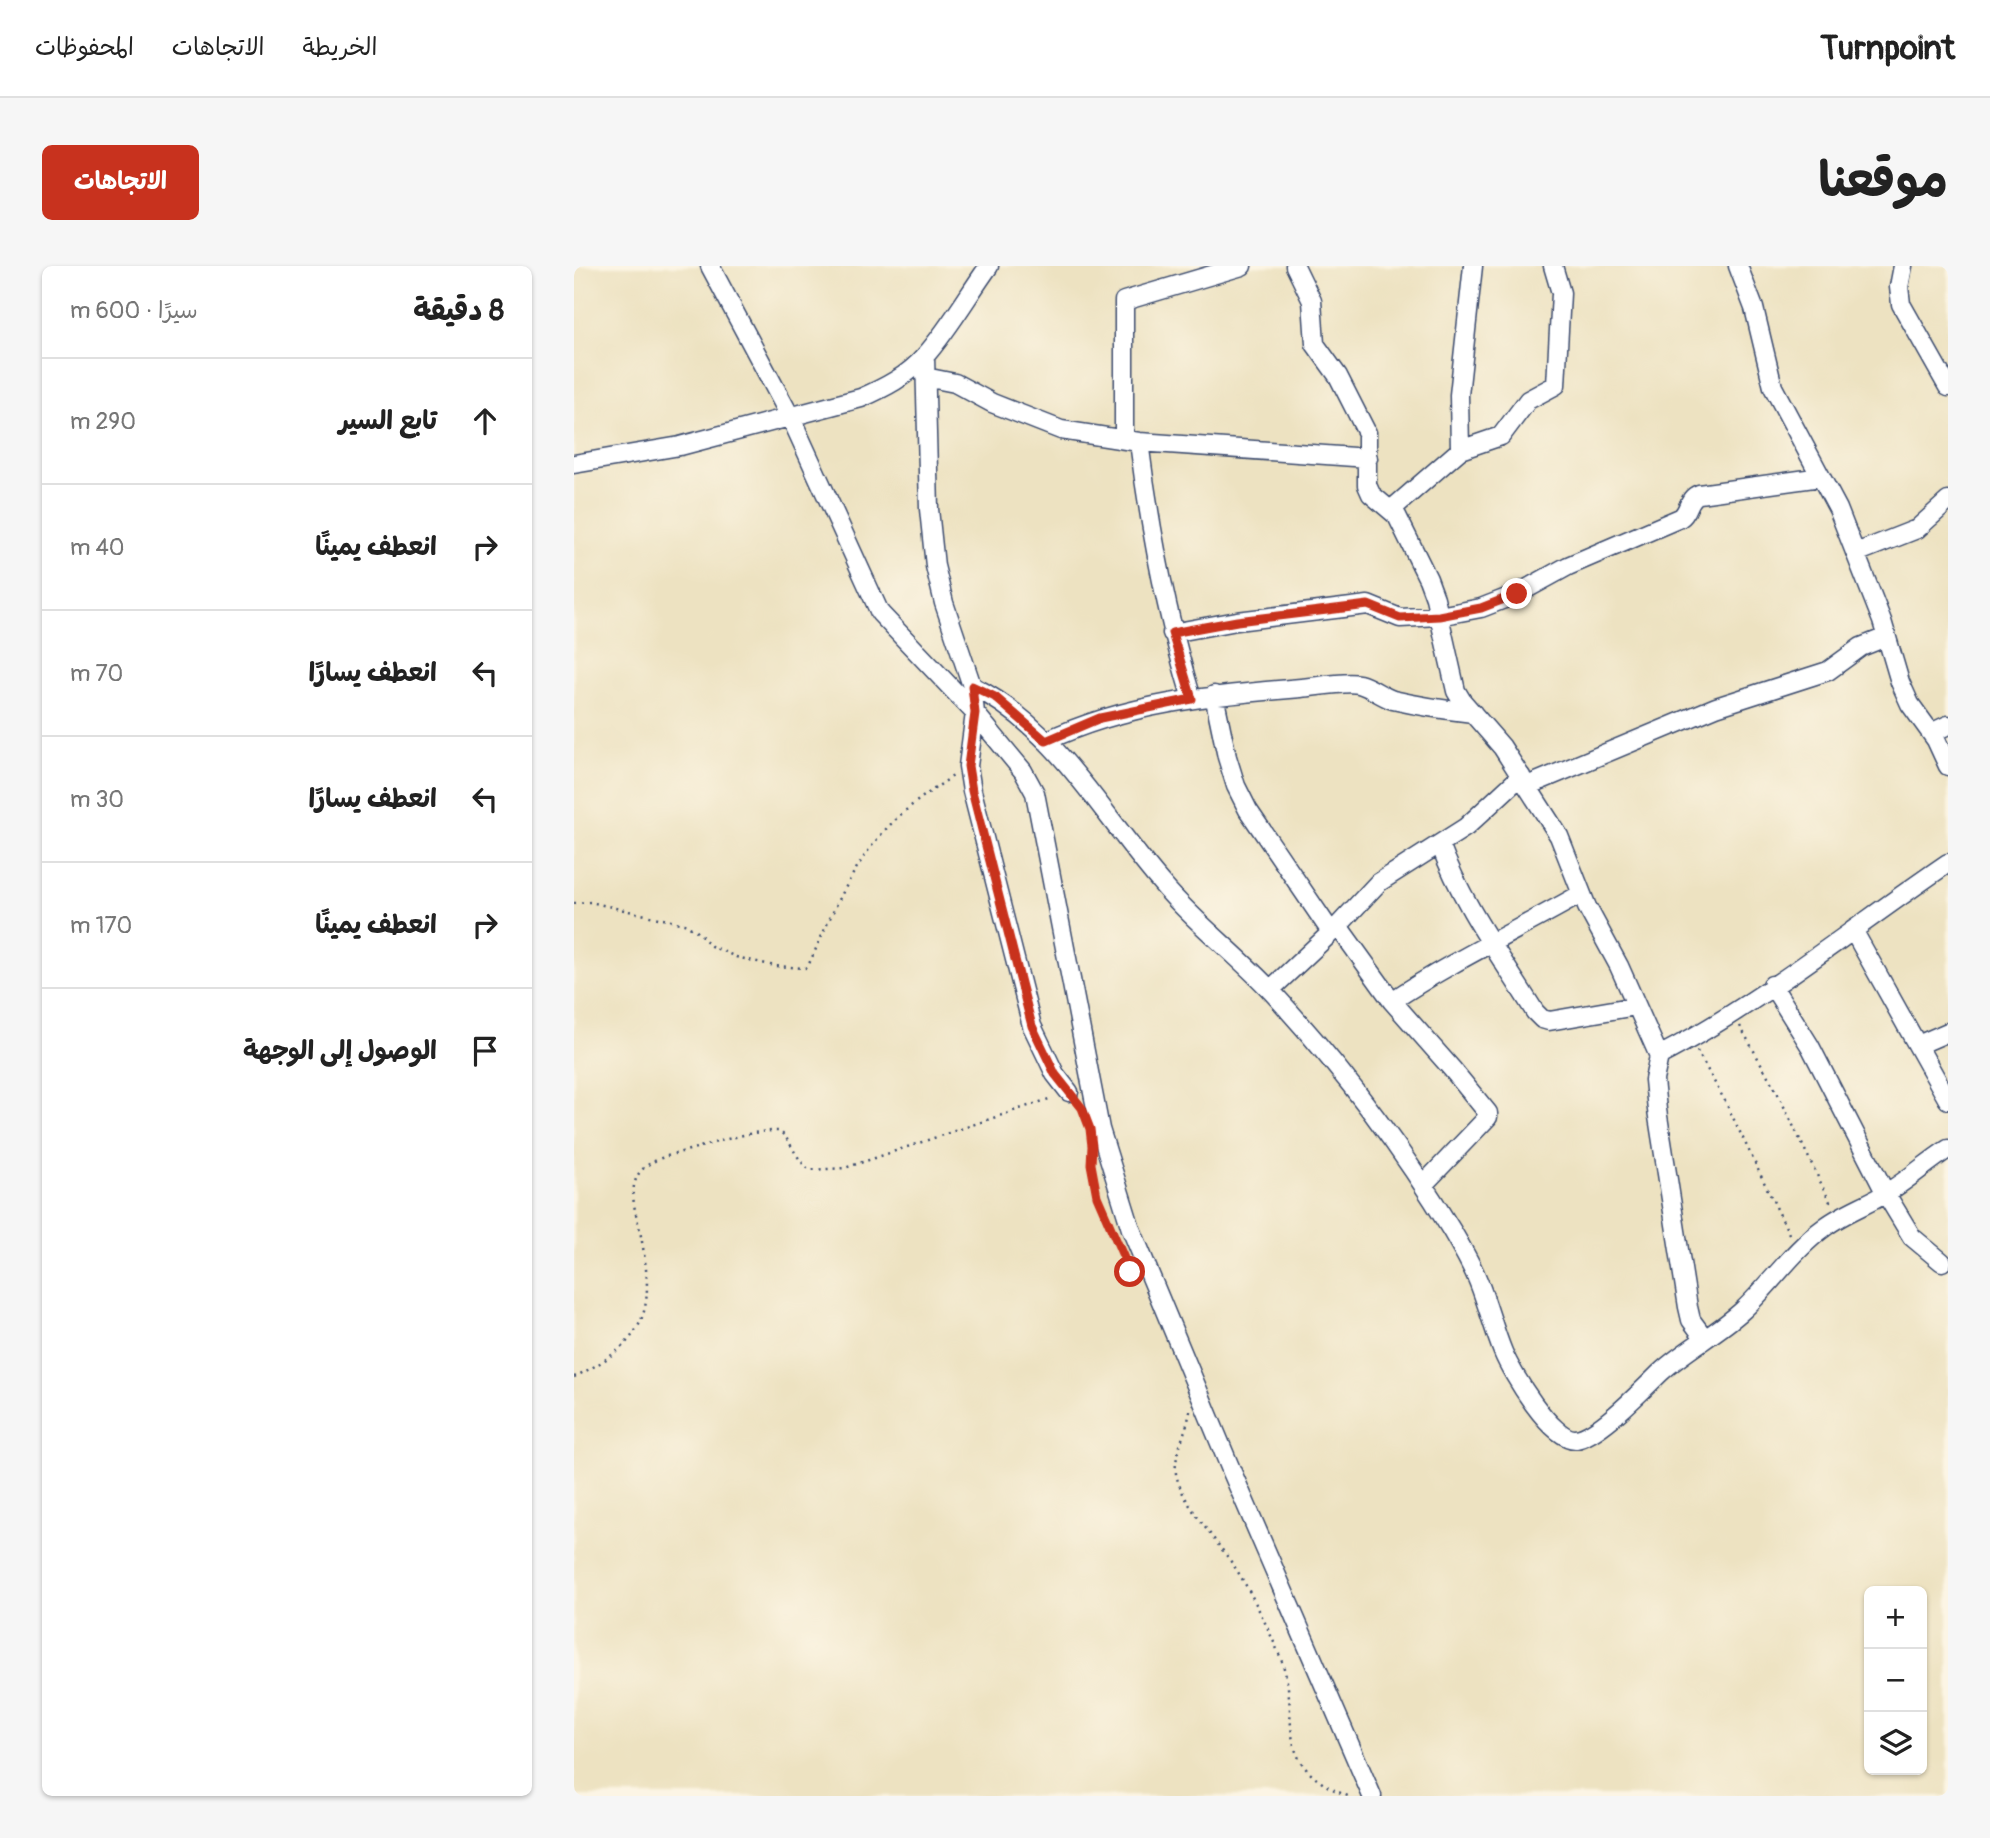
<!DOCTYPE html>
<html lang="ar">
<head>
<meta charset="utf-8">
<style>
	body { margin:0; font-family:Pangolin,"Playpen Sans Arabic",sans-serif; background:#f6f6f6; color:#222; direction:rtl }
	.controls { position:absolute; right:21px; bottom:21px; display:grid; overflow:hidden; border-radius:10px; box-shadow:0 2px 5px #0004 }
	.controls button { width:63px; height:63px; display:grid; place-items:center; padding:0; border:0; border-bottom:2px solid #e0e0e0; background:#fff; color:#222; font:35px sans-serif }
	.stop { position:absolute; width:21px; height:21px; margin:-16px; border:5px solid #c8321e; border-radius:50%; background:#fff }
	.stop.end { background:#c8321e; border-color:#fff; box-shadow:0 2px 7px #0008 }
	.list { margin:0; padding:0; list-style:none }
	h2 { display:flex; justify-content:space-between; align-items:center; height:91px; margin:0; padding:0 28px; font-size:30px }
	h2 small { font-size:23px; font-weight:400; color:#767676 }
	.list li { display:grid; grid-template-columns:46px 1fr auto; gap:21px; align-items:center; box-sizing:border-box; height:126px; padding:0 28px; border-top:2px solid #e0e0e0 }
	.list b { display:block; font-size:26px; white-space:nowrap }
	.list em { font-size:23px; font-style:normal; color:#767676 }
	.icon { flex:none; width:38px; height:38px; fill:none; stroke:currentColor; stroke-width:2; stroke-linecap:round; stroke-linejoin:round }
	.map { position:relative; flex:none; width:1374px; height:1530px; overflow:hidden; direction:ltr; border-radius:10px }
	header { display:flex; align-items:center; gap:42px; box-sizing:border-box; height:98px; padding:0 35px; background:#fff; border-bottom:2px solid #e0e0e0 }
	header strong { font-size:33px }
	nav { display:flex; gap:38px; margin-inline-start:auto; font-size:24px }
	.intro { display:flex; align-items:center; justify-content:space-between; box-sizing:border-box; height:168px; padding:0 42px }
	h1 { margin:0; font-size:49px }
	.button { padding:18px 32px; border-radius:10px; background:#c8321e; color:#fff; font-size:24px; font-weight:700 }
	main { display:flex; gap:42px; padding:0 42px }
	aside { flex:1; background:#fff; border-radius:10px; box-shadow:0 2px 5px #0004 }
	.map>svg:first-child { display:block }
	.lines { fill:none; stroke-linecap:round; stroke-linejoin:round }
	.minor-casing { stroke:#3a4a6d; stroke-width:21 }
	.path { stroke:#3a4a6d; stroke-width:2.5; stroke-dasharray:2 5; stroke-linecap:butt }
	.minor { stroke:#fff; stroke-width:18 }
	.route { stroke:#c8321e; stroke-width:9 }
</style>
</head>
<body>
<header>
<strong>Turnpoint</strong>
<nav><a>الخريطة</a><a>الاتجاهات</a><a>المحفوظات</a></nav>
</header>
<div class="intro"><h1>موقعنا</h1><a class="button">الاتجاهات</a></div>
<main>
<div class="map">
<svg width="1374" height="1530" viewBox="0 0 1374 1530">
	<rect width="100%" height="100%" fill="#fcf5e5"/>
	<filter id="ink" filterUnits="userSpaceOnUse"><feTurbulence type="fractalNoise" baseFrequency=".0143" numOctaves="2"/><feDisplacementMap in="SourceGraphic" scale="14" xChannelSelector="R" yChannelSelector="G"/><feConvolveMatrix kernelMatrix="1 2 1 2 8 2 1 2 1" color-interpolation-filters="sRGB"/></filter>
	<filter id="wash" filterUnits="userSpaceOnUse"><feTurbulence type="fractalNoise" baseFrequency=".00686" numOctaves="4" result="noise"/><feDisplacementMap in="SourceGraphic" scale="28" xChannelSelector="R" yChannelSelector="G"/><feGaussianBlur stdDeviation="1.57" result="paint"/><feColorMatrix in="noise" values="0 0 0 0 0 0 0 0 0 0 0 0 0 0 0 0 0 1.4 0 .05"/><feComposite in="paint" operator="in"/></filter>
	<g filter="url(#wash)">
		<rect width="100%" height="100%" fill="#ede2c1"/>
	</g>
	<g filter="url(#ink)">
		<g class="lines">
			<defs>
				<path id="minor" d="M136,0L217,152L306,347L401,447L449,505L461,527L526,863L557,963L658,1206L798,1530
					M721,0L738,35L741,78L764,110L793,167V219L797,228L823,250L854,313L861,332L882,425L888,435L928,481L985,570L1013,641L1045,700L1085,790
					M1164,0L1180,42L1199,121L1264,243L1308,355L1326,416L1336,438L1362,474L1374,500
					M1329,0L1325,21L1327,38L1374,121
					M351,91L355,243L361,300L370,337L398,420L401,447L394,500L398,525L458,760L481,808L495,826
					M351,111L381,117L418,137L487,164L565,176L794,192
					M550,174V35L668,0
					M565,176C576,263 592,348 618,433
					M886,184L927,170L954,134L982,119L987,27L979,0
					M0,198L106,180L287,132C310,122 334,110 351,90C375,63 394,29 415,0
					M818,243L886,184L885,129L899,0
					M1282,287L1343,263L1374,235
					M598,367L663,355L794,339L826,352L865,350L907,342L943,328L994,300L1106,252C1116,246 1113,232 1125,228L1247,211
					M398,420C483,461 529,551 589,619C622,658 664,689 698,726C766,800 826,879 878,965C888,982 898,999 905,1017C914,1040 920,1064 929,1086C937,1106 978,1175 1002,1173C1025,1170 1070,1122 1087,1106C1112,1083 1144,1067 1169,1044C1197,1018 1219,984 1251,961C1268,948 1290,940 1309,929C1332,916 1352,897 1374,883
					M640,429L653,491L662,520L674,544L757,666
					M1357,467L1374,459
					M472,475C552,437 639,429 727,422C743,421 770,415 785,418C797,421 807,430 819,434C845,440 872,444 899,447
					M953,520L1142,441L1254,405L1287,381L1312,371
					M866,578C888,638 927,691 961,746L968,753L975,755L1062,740
					M764,660L818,735L878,803L914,847V851L849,919
					M1279,664L1374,834
					M1198,719L1236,780L1312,928L1338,971L1368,996
					M696,724L764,660L804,617L892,561L947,510
					M818,735C878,695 944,664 1007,628
					M1344,779L1374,766
					M1131,1073L1117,1054L1114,1041L1083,844L1080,814L1085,790C1185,738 1280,661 1374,597"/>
			</defs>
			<use href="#minor" class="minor-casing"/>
			<path class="path" d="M0,637L16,636L110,658L124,666L137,680L162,691L201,700L231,702L234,700C257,651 277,599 315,560C334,540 357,525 379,510
				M1166,760L1204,828L1257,938
				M1123,785L1151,835L1216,970
				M517,889C515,922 543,981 559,1011
				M0,1111C79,1073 81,1040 65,960C61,945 56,928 62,913C70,892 103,888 122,882C148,875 178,864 205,865C217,873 220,892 236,904L271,902L478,832
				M616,1145C613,1166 597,1193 603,1212C611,1242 647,1279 664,1306C680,1332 693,1360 705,1388C731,1450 691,1497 774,1530"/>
			<use href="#minor" class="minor"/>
		</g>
	</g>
	<g class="lines" filter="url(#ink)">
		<path class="route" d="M556,1006L523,930L517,898L518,880L516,863L508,842L481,808L458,760L398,525L394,500L401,447L398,420L421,431L472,475L526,452L618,433L598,367L663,355L794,339L826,352L865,350L907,342L943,328"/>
	</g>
</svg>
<div class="controls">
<button>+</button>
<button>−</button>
<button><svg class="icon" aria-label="layers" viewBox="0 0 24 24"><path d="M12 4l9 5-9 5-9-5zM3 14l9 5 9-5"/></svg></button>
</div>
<div class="stop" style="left:556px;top:1006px"></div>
<div class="stop end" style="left:943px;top:328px"></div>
</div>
<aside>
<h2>8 دقيقة<small>سيرًا · 600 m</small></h2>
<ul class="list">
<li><svg class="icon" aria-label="ahead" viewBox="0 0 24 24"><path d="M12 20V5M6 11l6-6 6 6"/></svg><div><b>تابع السير</b></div><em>290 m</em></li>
<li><svg class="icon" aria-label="right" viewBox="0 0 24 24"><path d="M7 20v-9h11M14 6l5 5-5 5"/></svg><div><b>انعطف يمينًا</b></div><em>40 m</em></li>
<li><svg class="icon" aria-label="left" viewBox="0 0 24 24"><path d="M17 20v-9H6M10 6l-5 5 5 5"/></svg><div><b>انعطف يسارًا</b></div><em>70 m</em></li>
<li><svg class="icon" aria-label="left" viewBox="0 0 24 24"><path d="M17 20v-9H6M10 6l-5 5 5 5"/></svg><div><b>انعطف يسارًا</b></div><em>30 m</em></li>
<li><svg class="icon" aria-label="right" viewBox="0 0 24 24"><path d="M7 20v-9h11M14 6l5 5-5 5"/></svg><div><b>انعطف يمينًا</b></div><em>170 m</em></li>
<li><svg class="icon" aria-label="arrive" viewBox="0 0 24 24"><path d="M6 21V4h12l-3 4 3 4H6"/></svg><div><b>الوصول إلى الوجهة</b></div></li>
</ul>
</aside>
</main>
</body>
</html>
